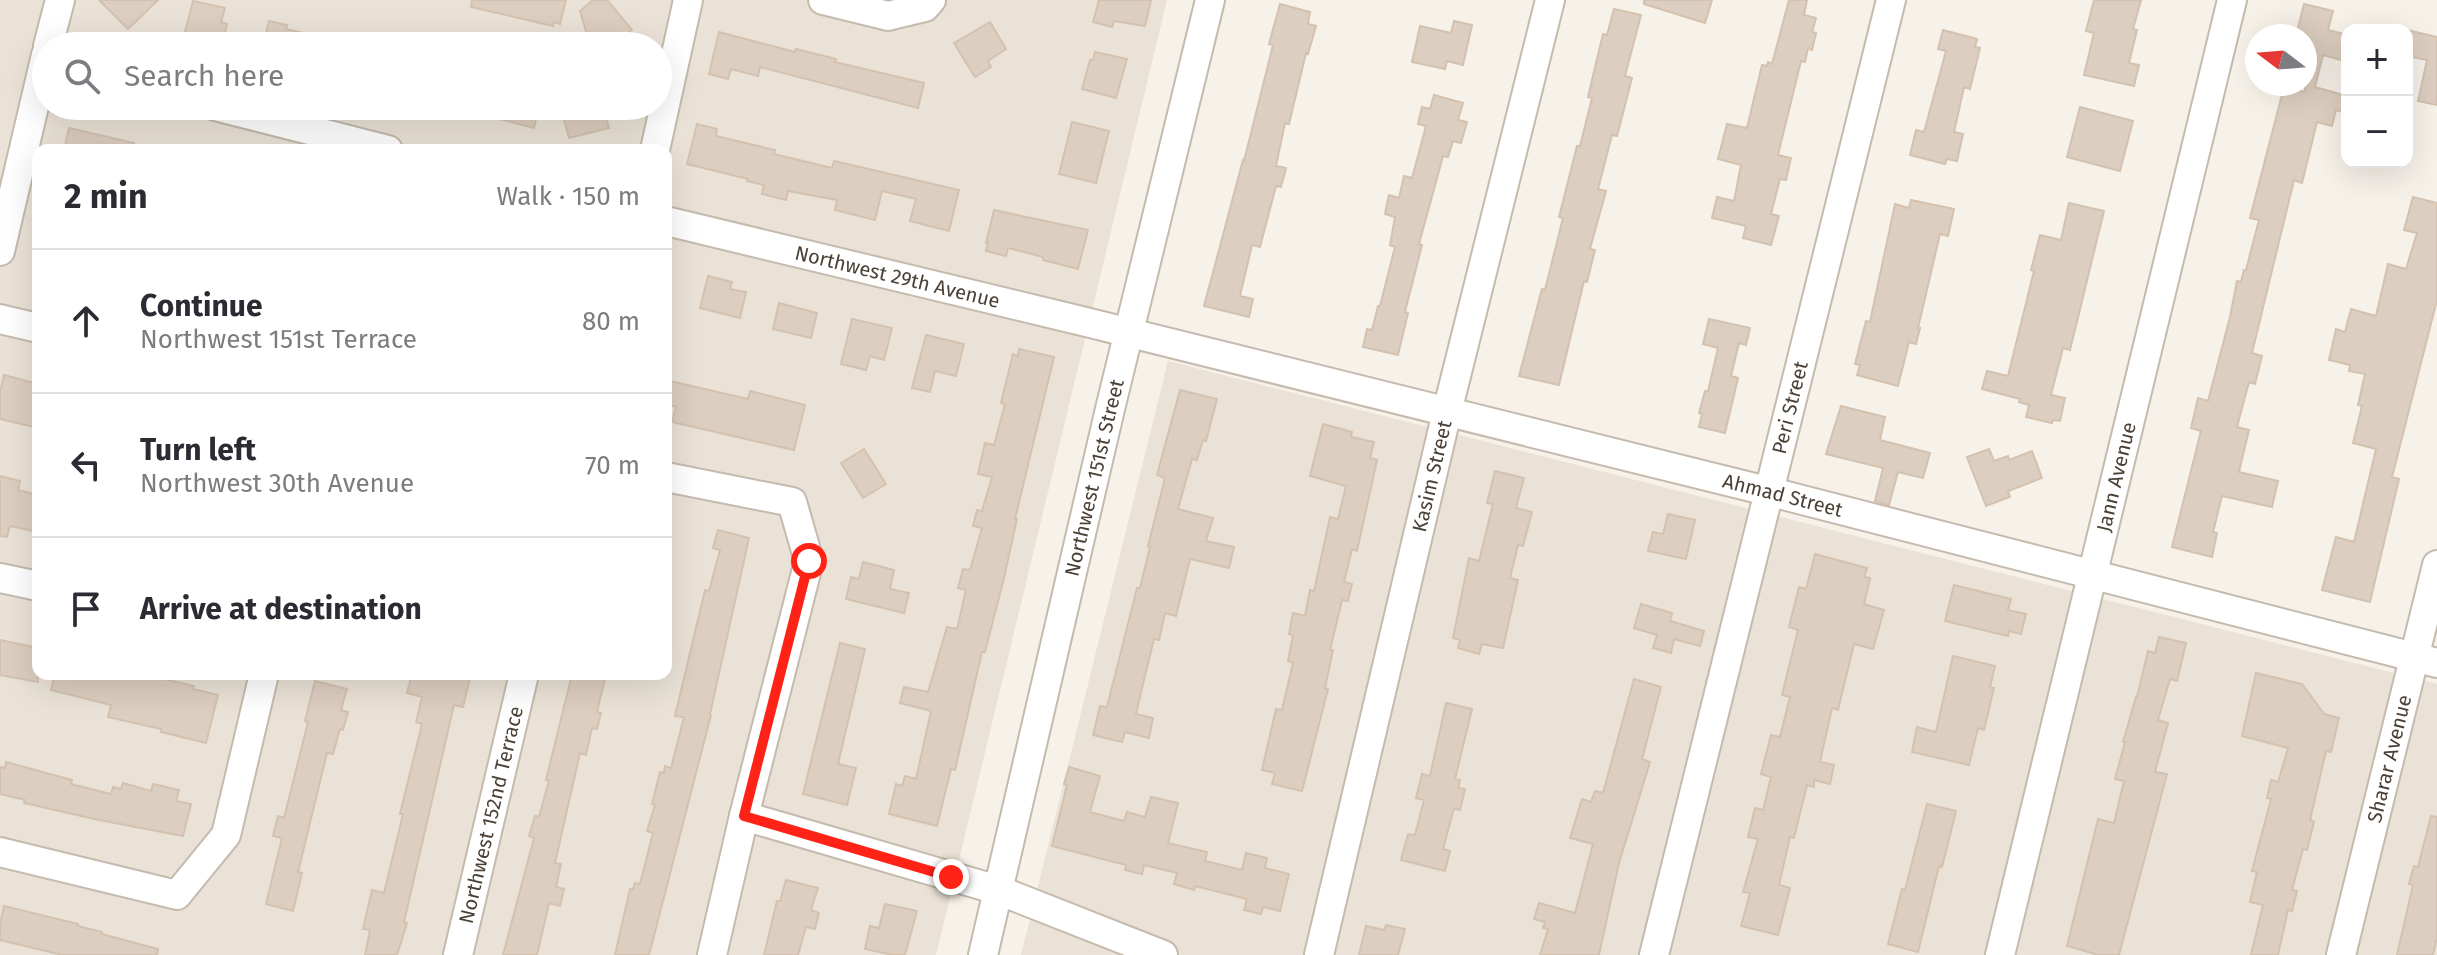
<!DOCTYPE html>
<html lang="en">
<head>
<meta charset="utf-8">
<style>
	body { margin:0; font-family:"Fira Sans",sans-serif; background:#f7f7f7; color:#2b2b33 }
	.controls { position:absolute; right:24px; top:24px; display:grid; overflow:hidden; border-radius:16px; box-shadow:0 8px 32px #0002 }
	.controls button { width:72px; height:72px; display:grid; place-items:center; padding:0; border:0; border-bottom:2px solid #e1e1e2; background:#fff; color:#2b2b33; font:40px sans-serif }
	.compass { position:absolute; left:2245px; top:24px; width:72px; height:72px; border-radius:50%; background:#fff; box-shadow:0 8px 32px #0002; rotate:286deg }
	.stop { position:absolute; width:24px; height:24px; margin:-18px; border:6px solid #ff2217; border-radius:50%; background:#fff }
	.stop.end { background:#ff2217; border-color:#fff; box-shadow:0 2px 8px #0008 }
	.list { margin:0; padding:0; list-style:none }
	h2 { display:flex; justify-content:space-between; align-items:center; height:104px; margin:0; padding:0 32px; font-size:34px }
	h2 small { font-size:26px; font-weight:400; color:#7c7c81 }
	.list li { display:grid; grid-template-columns:52px 1fr auto; gap:24px; align-items:center; box-sizing:border-box; height:144px; padding:0 32px; border-top:2px solid #e1e1e2 }
	.list b { display:block; font-size:30px; white-space:nowrap }
	.list p { margin:0; font-size:26px; white-space:nowrap; color:#7c7c81 }
	.list em { font-size:26px; font-style:normal; color:#7c7c81 }
	.icon { flex:none; width:44px; height:44px; fill:none; stroke:currentColor; stroke-width:2; stroke-linecap:round; stroke-linejoin:round }
	.map { position:relative; flex:none; width:2437px; height:955px; overflow:hidden }
	.search { position:absolute; background:#fff; box-shadow:0 8px 32px #0002; left:32px; top:32px; width:640px; height:88px; display:flex; align-items:center; gap:20px; box-sizing:border-box; padding:0 28px; border-radius:44px; color:#7c7c81; font-size:30px }
	.panel { position:absolute; background:#fff; box-shadow:0 8px 32px #0002; left:32px; top:144px; width:640px; height:536px; border-radius:16px }
	.map>svg:first-child { display:block }
	.residential { fill:#eae2d6; fill-rule:evenodd }
	.building { fill:#dccec0; stroke:#d4c2af; stroke-width:2 }
	.lines { fill:none; stroke-linecap:round; stroke-linejoin:round }
	.minor-casing { stroke:#c5baad; stroke-width:32 }
	.minor { stroke:#fff; stroke-width:28 }
	.route { stroke:#ff2217; stroke-width:10 }
	.labels { text-anchor:middle; stroke-width:6; stroke-linejoin:round; paint-order:stroke }
	.street-label { font-size:20px; fill:#4a4036; stroke:#fff }
</style>
</head>
<body>
<div class="map">
<svg width="2437" height="955" viewBox="0 0 2437 955">
	<rect width="100%" height="100%" fill="#f6f1e9"/>
	<path class="residential" d="M0,0H1167L936,955H0ZM46,46H658V106H46ZM38,150H666V674H38Z
		M1168,361L2437,684V955H1021Z"/>
	<path class="building" d="M99,0H158L128,29Z
		M472,0H566L560,24L554,22L553,26L471,7Z
		M593,0H607L632,30L613,46H593L589,41L580,11Z
		M1099,0H1151L1145,26L1114,21L1112,27L1093,22Z
		M1644,0H1712L1705,23L1644,4Z
		M1789,0H1807L1804,15L1816,18L1812,32L1816,33L1812,50L1808,48L1805,62L1801,61L1778,155L1791,158L1786,180L1780,179L1771,214L1779,216L1771,245L1743,238L1746,226L1712,218L1717,197L1734,201L1741,165L1718,159L1727,124L1747,128L1762,65L1767,66L1768,62L1772,64Z
		M2094,0H2141L2133,29L2137,30L2129,63L2139,65L2134,86L2084,75L2094,33L2086,31Z
		M193,1L225,8L221,22L227,24L222,46H190L191,42L183,40Z
		M1280,4L1310,12L1308,24L1316,26L1308,54L1306,53L1289,124L1285,123L1276,166L1286,168L1281,187L1276,186L1260,247L1252,245L1240,296L1253,299L1249,317L1204,306L1243,160L1244,161L1273,45L1269,44Z
		M2304,4L2333,11L2328,30L2347,35L2341,60L2323,55L2315,87L2347,96V113L2336,110L2332,126L2317,122L2302,183L2294,180L2252,353L2262,356L2255,384L2249,382L2237,427L2249,430L2239,472L2278,481L2272,507L2222,496L2213,532L2217,533L2212,557L2172,547L2201,431L2191,428L2198,398L2208,401L2230,317L2237,281L2241,282L2244,270H2246L2259,220L2250,218L2284,87L2305,92V36H2296Z
		M1614,9L1641,15L1625,76L1632,78L1617,136L1612,135L1598,189L1606,191L1590,249L1595,250L1587,282L1584,281L1559,385L1519,376L1542,289L1545,290L1563,218L1559,217L1577,146H1580L1592,98L1588,97L1603,34L1607,35Z
		M269,21L287,25L286,29L330,39L329,46H263Z
		M1454,21L1472,25L1463,65L1447,61L1445,69L1412,62L1420,26L1451,33Z
		M990,22L1006,49L988,61L991,67L975,77L954,43Z
		M1943,30L1977,39L1975,47L1980,48L1970,89L1964,87L1954,132L1963,134L1957,161L1947,159L1945,164L1910,155L1916,130L1924,132L1946,51L1938,49Z
		M2407,30L2437,37V105L2418,101L2427,60L2407,56Z
		M719,32L795,52L796,49L836,59L835,62L924,83L918,108L760,67L758,76L731,69L728,79L709,74Z
		M1095,52L1127,59L1116,98L1082,89L1090,60H1093Z
		M1434,95L1463,103L1458,120L1467,122L1461,143L1453,141L1448,157L1443,156L1419,244L1422,245L1405,312L1408,313L1398,355L1363,347L1367,329L1372,330L1378,306H1380L1395,247L1390,245L1395,217L1385,214L1389,195L1399,198L1404,176L1412,178L1426,126L1418,124L1422,107L1430,109Z
		M474,106H539L534,128L473,112Z
		M585,106H603L609,128L569,138L562,112Z
		M2080,107L2133,121L2120,171L2067,157Z
		M1072,122L1109,131L1096,183L1059,174Z
		M697,124L717,129L716,136L775,150L774,154L832,168L834,161L959,190L949,231L910,221L916,199L882,191L875,220L835,210L837,200L788,191L786,200L762,194L764,185L747,181L748,179L687,164Z
		M69,128L134,143L133,150H64Z
		M2413,197L2437,203V300L2392,477L2399,479L2370,602L2322,590L2336,537L2354,542L2376,449L2353,443L2362,406L2358,405L2365,374L2349,371L2350,365L2329,360L2336,329L2345,332L2351,309L2376,316L2388,264L2406,269L2417,233L2404,230Z
		M1911,200L1954,209L1948,236L1940,234L1918,328H1920L1916,344L1909,342L1898,386L1857,375L1860,365L1855,364L1866,321L1870,322L1895,204L1909,208Z
		M2069,203L2104,211L2070,350L2063,348L2051,395L2065,398L2060,421L2053,420L2052,423L2026,417L2029,405L2019,402L2020,399L1982,389L1987,371L2008,376L2034,271L2031,270L2040,235L2061,240Z
		M994,210L1088,230L1078,269L1043,260V257L1008,248L1006,256L986,251L988,243H986Z
		M708,276L732,282L730,289L746,292L740,318L700,308Z
		M779,303L817,313L811,338L773,329Z
		M852,319L892,328L884,360L870,356L866,370L841,364Z
		M1709,319L1750,328L1746,345L1739,343L1731,376L1738,378L1725,433L1699,427L1702,414L1699,413L1705,391H1708L1718,348L1703,344Z
		M926,335L964,344L956,376L935,371L930,392L912,388Z
		M1019,349L1054,357L1015,519H1017L1004,578L985,652H982L955,770L951,769L937,826L889,814L896,784L902,786L905,776L916,779L931,711L900,703L904,687L928,692L947,627L957,629L966,590L958,588L963,569L970,570L982,528L973,526L977,510L982,511L992,477L978,474L985,443L994,445L1005,404L1001,403L1013,354L1018,356Z
		M4,375L38,384V409L34,427L0,419V392Z
		M666,380L748,399L750,391L805,405L794,450L672,422L676,407L666,404Z
		M1180,390L1217,399L1206,441L1203,440L1197,460L1192,459L1178,509L1213,518L1206,541L1234,547L1229,568L1190,559L1176,616L1165,613L1159,640L1154,639L1141,692L1136,714L1153,718L1149,738L1125,732L1122,742L1093,735L1100,706L1107,707L1137,588H1140L1150,547L1148,546L1165,478L1157,475Z
		M1841,406L1885,417L1880,440L1930,453L1923,478L1898,472L1889,505L1875,501L1883,468L1826,454Z
		M1323,424L1352,432L1351,437L1374,442L1370,458L1377,460L1357,551L1352,549L1344,582L1352,584L1348,601L1342,600L1330,650H1333L1325,688L1328,689L1302,791L1272,784L1275,773L1262,770L1276,709L1282,710L1293,663L1288,661L1293,635L1289,634L1293,613L1305,616L1310,590L1314,591L1330,517L1338,519L1346,486L1310,476Z
		M864,449L886,484L863,498L841,463Z
		M1989,449L1994,461L2008,456L2009,460L2032,451L2042,478L2008,491L2010,497L1986,506L1967,457Z
		M1495,471L1524,478L1516,508L1532,512L1523,546L1518,545L1510,578L1518,580L1503,648L1482,644L1479,654L1458,648L1460,640L1453,638L1469,558L1479,561L1493,504L1487,503Z
		M0,476L20,481L18,490L38,495V532L10,526L7,537L0,536Z
		M1668,514L1695,520L1686,559L1648,551L1653,532L1663,534Z
		M718,530L749,538L710,714L711,715L649,955H615L630,889H633L635,883L640,884L653,833L647,831L655,805L652,804L660,772L664,773L665,766L671,768L684,717L675,716L705,590L709,591L720,550L713,548Z
		M1815,554L1867,568L1864,577L1870,578L1864,604L1884,610L1873,649L1854,644L1838,710L1832,708L1820,762L1834,765L1830,784L1814,780V787L1807,785L1794,838L1790,837L1779,885L1790,888L1778,935L1741,926L1750,893L1743,892L1758,839L1748,837L1755,808L1763,810L1771,777L1761,774L1771,735L1780,737L1790,697L1782,695L1798,630L1789,627L1799,587L1806,589Z
		M863,562L894,570L890,589L909,593L904,613L846,599L851,577L859,579Z
		M1954,585L2011,599L2008,610L2026,614L2021,634L2009,631L2008,636L1945,621Z
		M1641,604L1672,613L1670,621L1704,631L1700,646L1674,639L1671,653L1653,648L1657,635L1634,628Z
		M2159,637L2186,643L2177,681L2170,679L2158,720L2168,723L2155,772L2167,774L2119,955H2099L2067,946L2098,819L2114,823L2124,781L2115,779L2125,742H2123L2136,697H2137L2148,651L2155,653Z
		M0,640L38,648V682L0,675Z
		M840,643L865,649L838,764L856,768L847,805L803,794Z
		M1953,656L1995,666L1990,687L1994,688L1984,730L1978,728L1969,765L1912,752L1917,727L1936,732Z
		M2256,673L2302,684L2324,714L2339,718L2331,752L2326,751L2310,820L2314,822L2307,850L2303,849L2292,890L2297,891L2292,911L2288,910L2278,955H2251L2263,905L2250,902L2257,872L2252,871L2271,799L2267,798L2271,780L2278,782L2288,748L2242,736Z
		M55,674H142L194,686L193,689L218,695L206,743L161,732V729L108,717L111,705L51,690Z
		M412,674H471L463,707L454,705L404,922L407,923L397,955H365L370,930L363,929L372,890L384,893L403,814H400L422,724L416,722L422,697L407,693Z
		M572,674H606L597,712L601,713L597,729L592,728L586,755L580,753L555,863L561,864L556,887L564,889L560,906L549,903L537,955H503L534,838L529,836L535,816L539,817L549,780H546Z
		M1634,679L1661,687L1642,759L1650,762L1619,863L1599,955H1540L1548,929L1543,928L1545,922L1534,919L1539,903L1575,913L1593,844L1570,838L1582,799L1591,802L1595,791L1603,793Z
		M315,681L347,689L341,710L348,712L343,730L340,729L333,754L327,753L298,872L302,873L293,911L266,904L282,838L273,836L278,816L284,818L308,722L305,721Z
		M1446,703L1472,709L1455,779L1460,780L1458,788L1465,789L1460,810L1454,808L1443,849L1450,851L1445,871L1401,860L1408,834L1415,835L1424,800L1416,798L1422,774L1430,776Z
		M6,762L72,780L71,784L111,794L113,787L121,789L123,783L151,791L153,784L179,790L176,801L191,804L183,836L99,820L24,803L25,800L0,794V767L5,768Z
		M1069,767L1100,776L1090,812L1124,821L1127,812L1145,817L1151,797L1178,803L1168,843L1207,852L1205,861L1242,870L1246,853L1267,858L1265,868L1289,874L1280,911L1263,907L1261,914L1244,910L1247,899L1195,886L1194,890L1174,884L1177,873L1144,865L1142,874L1125,870L1126,865L1052,846L1067,785L1064,784Z
		M1927,804L1956,811L1942,867L1939,866L1918,952L1888,944L1902,889L1905,890Z
		M2431,816L2437,817V937L2433,955H2397L2413,885L2409,884L2414,866L2418,867Z
		M786,880L818,888L811,910L819,913L815,929L806,927L798,955H764L777,901H780Z
		M885,904L917,911L905,955H893L865,949L870,926L879,928Z
		M4,906L78,924V926L102,932V934L158,949L157,955H62L0,940V924Z
		M1386,925L1405,929L1398,955H1359L1366,926L1384,930Z"/>
	<g class="lines">
		<defs>
			<g id="minor">
				<path d="M823,0L888,16L925,7L931,0"/>
				<path d="M48,46L60,0"/>
				<path d="M215,106L388,150"/>
				<path d="M655,150L688,0"/>
				<path id="s1" d="M666,221L1086,322L1771,492L2437,663"/>
				<path d="M0,251L46,55"/>
				<path d="M0,319L38,328"/>
				<path d="M666,477L792,502L809,561L744,816L712,955"/>
				<path d="M0,578L38,586"/>
				<path d="M744,816L998,890L1163,955"/>
				<path d="M0,852L177,895L226,835L264,674"/>
				<path id="s2" d="M458,955L524,674"/>
				<path id="s3" d="M983,955L1110,409L1210,0"/>
				<path id="s4" d="M1319,955L1447,412L1550,0"/>
				<path id="s5" d="M1654,955L1891,0"/>
				<path id="s6" d="M2000,955L2232,0"/>
				<path id="s7" d="M2341,955L2437,565"/>
			</g>
		</defs>
		<use href="#minor" class="minor-casing"/>
		<use href="#minor" class="minor"/>
	</g>
	<g class="lines">
		<path class="route" d="M809,561L744,816L951,877"/>
	</g>
	<g class="labels">
		<g class="street-label">
			<text dy="7" stroke="none"><textPath href="#s1" startOffset="238">Northwest 29th Avenue</textPath></text>
			<text dy="7" stroke="none"><textPath href="#s5" startOffset="564">Peri Street</textPath></text>
			<text dy="7" stroke="none"><textPath href="#s3" startOffset="490">Northwest 151st Street</textPath></text>
			<text dy="7" stroke="none"><textPath href="#s4" startOffset="492">Kasim Street</textPath></text>
			<text dy="7" stroke="none"><textPath href="#s6" startOffset="492">Jann Avenue</textPath></text>
			<text dy="7" stroke="none"><textPath href="#s1" startOffset="1150">Ahmad Street</textPath></text>
			<text dy="7" stroke="none"><textPath href="#s7" startOffset="202">Sharar Avenue</textPath></text>
			<text dy="7" stroke="none"><textPath href="#s2" startOffset="144">Northwest 152nd Terrace</textPath></text>
		</g>
	</g>
</svg>
<div class="controls">
<button>+</button>
<button>−</button>
</div>
<svg class="compass" viewBox="-18 -18 36 36"><path d="M0-13l5 13h-10z" fill="#e53935"/><path d="M0 13l5-13h-10z" fill="#7c7c81"/></svg>
<div class="stop" style="left:809px;top:561px"></div>
<div class="stop end" style="left:951px;top:877px"></div>
<div class="search"><svg class="icon" aria-label="search" viewBox="0 0 24 24"><circle cx="10" cy="10" r="6"/><path d="M15 15l6 6"/></svg>Search here</div>
<section class="panel">
<h2>2 min<small>Walk · 150 m</small></h2>
<ul class="list">
<li><svg class="icon" aria-label="ahead" viewBox="0 0 24 24"><path d="M12 20V5M6 11l6-6 6 6"/></svg><div><b>Continue</b><p>Northwest 151st Terrace</p></div><em>80 m</em></li>
<li><svg class="icon" aria-label="left" viewBox="0 0 24 24"><path d="M17 20v-9H6M10 6l-5 5 5 5"/></svg><div><b>Turn left</b><p>Northwest 30th Avenue</p></div><em>70 m</em></li>
<li><svg class="icon" aria-label="arrive" viewBox="0 0 24 24"><path d="M6 21V4h12l-3 4 3 4H6"/></svg><div><b>Arrive at destination</b></div></li>
</ul>
</section>
</div>
</body>
</html>
